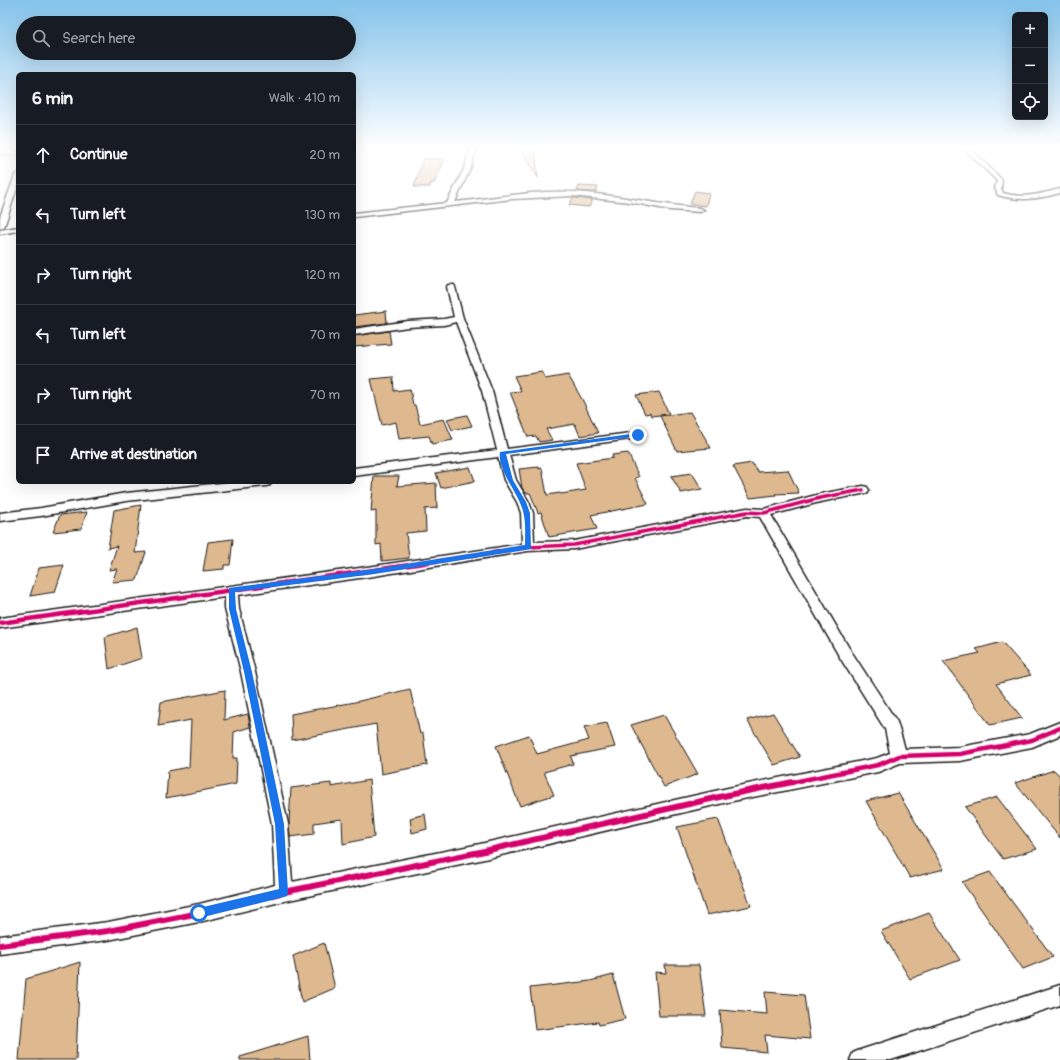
<!DOCTYPE html>
<html lang="en">
<head>
<meta charset="utf-8">
<style>
	body { margin:0; font-family:Pangolin,sans-serif; background:#242831; color:#f1f3f6 }
	.controls { position:absolute; right:12px; top:12px; display:grid; overflow:hidden; border-radius:6px; box-shadow:0 4px 16px #0002 }
	.controls button { width:36px; height:36px; display:grid; place-items:center; padding:0; border:0; border-bottom:1px solid #363941; background:#171b24; color:#f1f3f6; font:20px sans-serif }
	.stop { position:absolute; width:12px; height:12px; margin:-9px; border:3px solid #1a73e8; border-radius:50%; background:#fff }
	.stop.end { background:#1a73e8; border-color:#fff; box-shadow:0 1px 4px #0008 }
	.list { margin:0; padding:0; list-style:none }
	h2 { display:flex; justify-content:space-between; align-items:center; height:52px; margin:0; padding:0 16px; font-size:17px }
	h2 small { font-size:13px; font-weight:400; color:#9ea1a6 }
	.list li { display:grid; grid-template-columns:26px 1fr auto; gap:12px; align-items:center; box-sizing:border-box; height:60px; padding:0 16px; border-top:1px solid #363941 }
	.list b { display:block; font-size:15px; white-space:nowrap }
	.list em { font-size:13px; font-style:normal; color:#9ea1a6 }
	.icon { flex:none; width:22px; height:22px; fill:none; stroke:currentColor; stroke-width:2; stroke-linecap:round; stroke-linejoin:round }
	.map { position:relative; flex:none; width:1060px; height:1060px; overflow:hidden }
	.search { position:absolute; background:#171b24; box-shadow:0 4px 16px #0002; left:16px; top:16px; width:340px; height:44px; display:flex; align-items:center; gap:10px; box-sizing:border-box; padding:0 14px; border-radius:22px; color:#9ea1a6; font-size:15px }
	.panel { position:absolute; background:#171b24; box-shadow:0 4px 16px #0002; left:16px; top:72px; width:340px; height:412px; border-radius:6px }
	.map>svg:first-child { display:block }
	.building { fill:#deb88f; stroke:#1c1c1c }
	.lines { fill:none; stroke-linecap:round; stroke-linejoin:round }
	.minor-casing { stroke:#1c1c1c; stroke-width:3 }
	.minor { fill:#fff; fill-rule:evenodd }
	.cycleway-far2-casing { stroke:#fff; stroke-width:6 }
	.cycleway-far1-casing { stroke:#fff; stroke-width:7 }
	.cycleway-casing { stroke:#fff; stroke-width:8 }
	.cycleway-far2 { stroke:#d6006c; stroke-width:3.5 }
	.cycleway-far1 { stroke:#d6006c; stroke-width:4.5 }
	.cycleway { stroke:#d6006c; stroke-width:6 }
	.route { fill:#1a73e8 }
</style>
</head>
<body>
<div class="map">
<svg width="1060" height="1060" viewBox="0 0 1060 1060">
	<rect width="100%" height="100%" fill="#fff"/>
	<filter id="ink" filterUnits="userSpaceOnUse"><feTurbulence type="fractalNoise" baseFrequency=".025" numOctaves="2"/><feDisplacementMap in="SourceGraphic" scale="8" xChannelSelector="R" yChannelSelector="G"/><feConvolveMatrix kernelMatrix="1 2 1 2 8 2 1 2 1" color-interpolation-filters="sRGB"/></filter>
	<g filter="url(#ink)">
		<path class="building" d="M519,147H535L538,178Z
			M423,159H445L434,183H431L430,187H414Z
			M579,186L598,187L596,192L577,191Z
			M695,191L709,193L706,206L690,204Z
			M573,198L593,200L589,207L569,205Z
			M386,311L387,323L354,327V315Z
			M389,331L391,344L354,347V336Z
			M542,372L545,379L568,375L583,401L598,433L580,436L575,424L546,429L552,440L539,442L536,436L528,437L510,392L521,391L514,376Z
			M393,377L394,391L410,389L413,405H415L420,424L444,419L453,440L432,444L429,436L399,439L396,422L382,425L371,379Z
			M659,392L669,414L651,416L650,413L645,414L636,395Z
			M690,412L711,448L677,451L660,416Z
			M467,415L472,426L452,430L447,419Z
			M628,453L639,477L635,478L648,504L591,515L597,529L549,537L541,512L538,513L531,495L530,493H526L522,488L519,469L539,467V469L542,468L547,495L560,493L561,494L586,490L576,463L613,458L612,455Z
			M752,463L758,472L788,470L799,493L775,494L776,495L750,498L733,466Z
			M470,467L475,481L441,488L436,473Z
			M692,473L702,489L681,493L671,476Z
			M374,476H399L397,486L436,483L437,508L425,509L426,531L406,533L409,558L382,561L381,544L376,545V511L371,512Z
			M141,505L135,553L146,552L137,580L112,582L117,569L109,570L117,546L108,548L114,510Z
			M87,512L81,529L53,532L60,515Z
			M233,539L230,565H224V569L203,571L208,542Z
			M64,565L55,592L30,596L39,568Z
			M137,627L142,658L109,669L105,637Z
			M1002,642L1031,675L996,684L1022,718L990,725L943,661L980,653L976,649Z
			M410,689L420,734L423,733L427,765L381,774L376,724L292,740L291,714L355,702Z
			M225,690L224,720L248,714L249,720L250,727L234,732L233,758H237L236,784L166,798L168,771L189,767L191,720L158,726L161,702Z
			M773,713L800,757L774,765L747,720Z
			M664,715L698,774L664,787L631,725Z
			M607,723L615,747L571,756L573,764L544,772L554,795L520,806L496,746L529,735L537,754L589,740L584,727Z
			M1054,770L1060,776V838L1015,783Z
			M369,780L374,837L343,844L342,819L314,823V834L290,837L289,822L291,788L331,783V787Z
			M898,793L944,869L910,878L866,801Z
			M997,797L1037,849L1003,859L965,807Z
			M425,814L427,829L412,833L410,818Z
			M718,819L751,906L707,915L677,827Z
			M990,872L1053,957L1023,969L962,882Z
			M929,913L960,960L910,979L881,931Z
			M324,943L335,988L302,1002L293,956Z
			M80,962L76,1060H19L26,979Z
			M665,965H699L706,1016H659L655,972L666,973Z
			M613,975L625,1019L599,1025L598,1022L535,1030L530,988L590,981Z
			M765,992L804,995L810,1039L765,1035L767,1052L722,1048L720,1010L767,1014Z
			M308,1036L310,1060H240V1057Z"/>
		<g class="lines">
			<defs>
				<path id="minor" d="M474,147H480L474,156L471,167L455,202C494,198 534,190 573,192C616,194 657,205 700,208L704,210L700,212L670,210L630,202L572,196L512,199L354,217V213L447,203L465,167L468,156Z
					M962,147H969L1002,180L1001,188L1003,193C1023,199 1040,194 1060,189V193C1038,199 1020,202 998,195L995,188L997,181Z
					M0,150L18,152V156L0,154Z
					M18,173V185L4,227L0,229V217L15,175Z
					M18,227V231L0,234V230Z
					M448,285H454L455,287L463,318L492,391L507,449L638,432L643,435L638,438L509,455L516,480L529,502L533,513L534,542L574,541L747,508L764,509L820,494L863,486L867,487L869,490L867,493L820,502L771,515L849,648L897,722L905,749L960,747L1030,734L1060,722V735L1032,747L960,761L900,763L878,772L728,802L480,860L284,901L199,922L108,940L0,954V936L108,922L199,904L275,885L272,824L241,672L225,609V597L0,628V618L374,566L522,544L521,513L517,502L504,480L498,457L354,476V468L497,450L482,391L456,322L444,325L408,327L354,335V329L408,321L444,319L454,317L447,287ZM747,516L760,517L839,656L885,729L890,753L877,758L728,788L480,844L292,882L288,824L255,672L239,609L238,595L374,576L528,551L574,549Z
					M232,482H272L270,485L266,486L126,501L41,516L0,521V513L41,508L126,493Z
					M1060,985V1005L891,1060H850L853,1053L860,1050Z"/>
			</defs>
			<use href="#minor" class="minor-casing"/>
			<use href="#minor" class="minor"/>
			<defs>
				<path id="cycleway-far2" d="M418,564L528,547L574,545L747,512L764,513L820,498L863,490"/>
				<path id="cycleway-far1" d="M0,623L424,563
					M788,783L878,765L899,756L960,754L1032,740L1060,728"/>
				<path id="cycleway" d="M0,945L108,931L199,913L284,892L480,852L728,795L793,782"/>
			</defs>
			<use href="#cycleway-far2" class="cycleway-far2-casing"/>
			<use href="#cycleway-far1" class="cycleway-far1-casing"/>
			<use href="#cycleway" class="cycleway-casing"/>
			<use href="#cycleway-far2" class="cycleway-far2"/>
			<use href="#cycleway-far1" class="cycleway-far1"/>
			<use href="#cycleway" class="cycleway"/>
		</g>
	</g>
	<linearGradient id="sky" x2="0" y2="1"><stop stop-color="#84c3eb"/><stop offset="0.5" stop-color="#fff"/><stop offset="1" stop-color="#fff" stop-opacity="0"/></linearGradient>
	<rect width="1060" height="296" fill="url(#sky)"/>
	<path class="route" d="M638,433L641,435L640,436L506,454L513,480L526,502L530,513L531,549L374,574L235,592L236,609L252,672L284,824L288,892L287,896L284,897L199,918L196,917L195,913L196,910L199,908L279,889L275,824L244,672L229,609V588L374,569L525,545C525,534 526,522 523,511C519,494 497,470 500,452Z"/>
</svg>
<div class="controls">
<button>+</button>
<button>−</button>
<button><svg class="icon" aria-label="locate" viewBox="0 0 24 24"><circle cx="12" cy="12" r="6"/><path d="M12 2v4M12 18v4M2 12h4M18 12h4"/></svg></button>
</div>
<div class="stop" style="left:199px;top:913px"></div>
<div class="stop end" style="left:638px;top:435px"></div>
<div class="search"><svg class="icon" aria-label="search" viewBox="0 0 24 24"><circle cx="10" cy="10" r="6"/><path d="M15 15l6 6"/></svg>Search here</div>
<section class="panel">
<h2>6 min<small>Walk · 410 m</small></h2>
<ul class="list">
<li><svg class="icon" aria-label="ahead" viewBox="0 0 24 24"><path d="M12 20V5M6 11l6-6 6 6"/></svg><div><b>Continue</b></div><em>20 m</em></li>
<li><svg class="icon" aria-label="left" viewBox="0 0 24 24"><path d="M17 20v-9H6M10 6l-5 5 5 5"/></svg><div><b>Turn left</b></div><em>130 m</em></li>
<li><svg class="icon" aria-label="right" viewBox="0 0 24 24"><path d="M7 20v-9h11M14 6l5 5-5 5"/></svg><div><b>Turn right</b></div><em>120 m</em></li>
<li><svg class="icon" aria-label="left" viewBox="0 0 24 24"><path d="M17 20v-9H6M10 6l-5 5 5 5"/></svg><div><b>Turn left</b></div><em>70 m</em></li>
<li><svg class="icon" aria-label="right" viewBox="0 0 24 24"><path d="M7 20v-9h11M14 6l5 5-5 5"/></svg><div><b>Turn right</b></div><em>70 m</em></li>
<li><svg class="icon" aria-label="arrive" viewBox="0 0 24 24"><path d="M6 21V4h12l-3 4 3 4H6"/></svg><div><b>Arrive at destination</b></div></li>
</ul>
</section>
</div>
</body>
</html>
